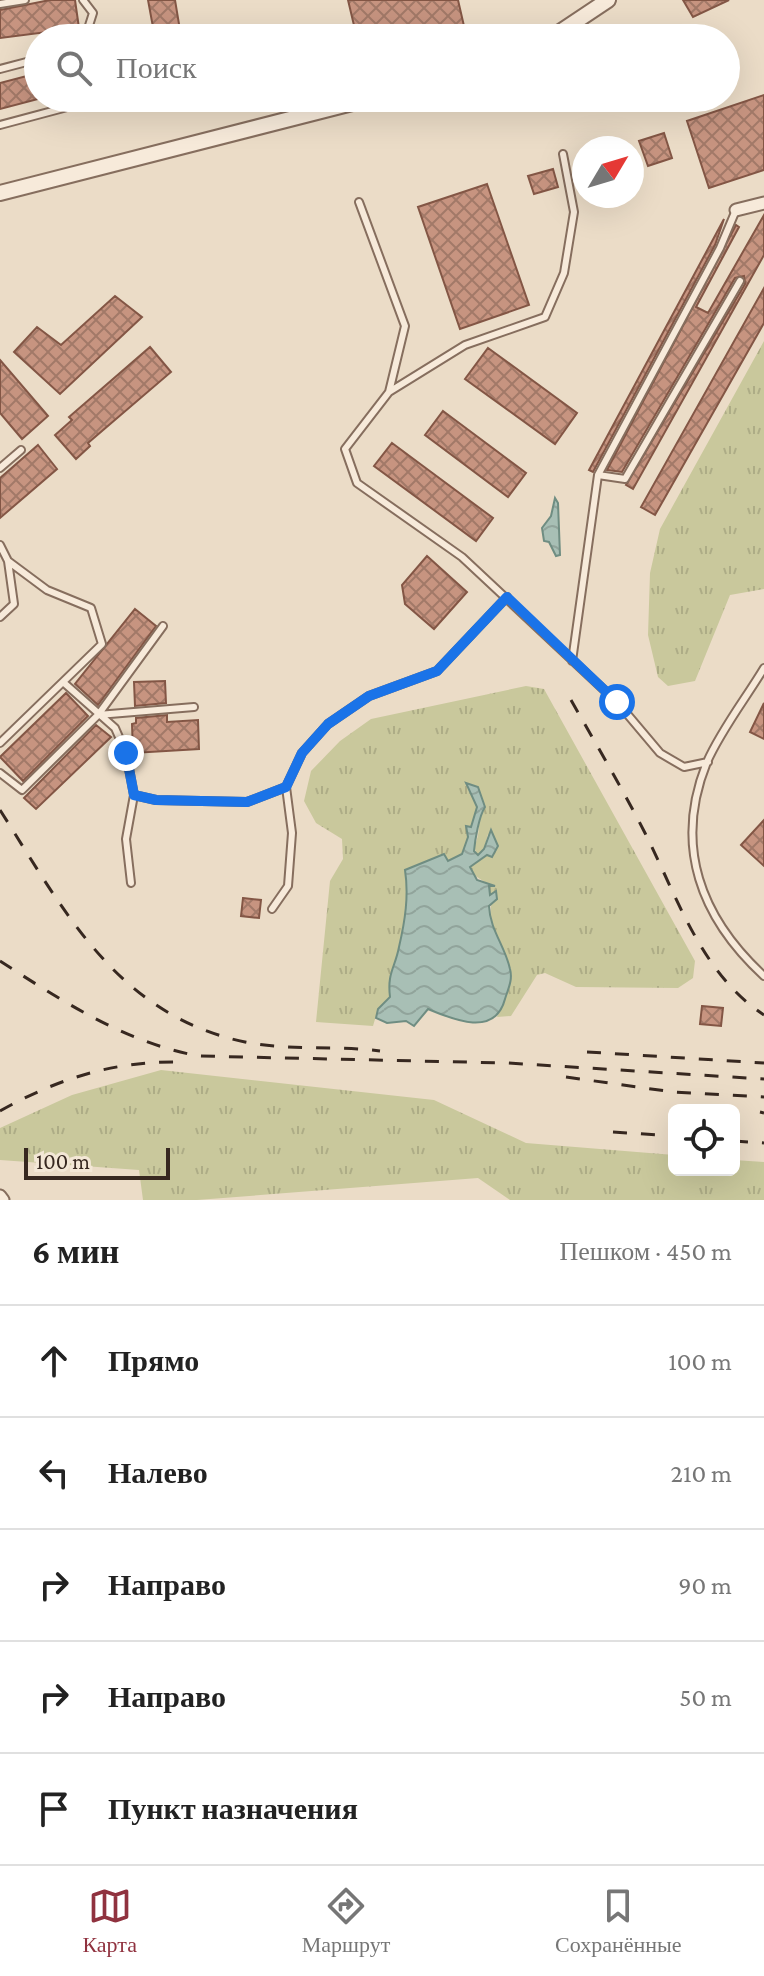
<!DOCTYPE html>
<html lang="ru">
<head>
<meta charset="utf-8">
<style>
	body { margin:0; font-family:"Crimson Pro",serif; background:#f6f6f6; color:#222 }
	.controls { position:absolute; right:24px; bottom:24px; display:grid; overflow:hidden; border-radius:12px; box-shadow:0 8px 32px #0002 }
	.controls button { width:72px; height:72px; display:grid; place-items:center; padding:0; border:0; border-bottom:2px solid #e0e0e0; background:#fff; color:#222; font:40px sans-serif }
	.compass { position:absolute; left:572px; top:136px; width:72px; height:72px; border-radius:50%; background:#fff; box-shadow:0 8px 32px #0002; rotate:52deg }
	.scale { position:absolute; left:24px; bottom:20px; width:146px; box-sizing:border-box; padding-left:8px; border:4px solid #372820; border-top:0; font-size:22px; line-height:28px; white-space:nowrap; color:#372820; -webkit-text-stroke:6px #f3e7d6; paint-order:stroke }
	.stop { position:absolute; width:24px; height:24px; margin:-18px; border:6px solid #1a73e8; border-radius:50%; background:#fff }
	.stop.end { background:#1a73e8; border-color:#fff; box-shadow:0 2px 8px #0008 }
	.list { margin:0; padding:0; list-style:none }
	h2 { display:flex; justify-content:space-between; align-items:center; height:104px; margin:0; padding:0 32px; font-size:34px }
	h2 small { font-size:26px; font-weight:400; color:#767676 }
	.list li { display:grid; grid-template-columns:52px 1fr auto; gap:24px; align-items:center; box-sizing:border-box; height:112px; padding:0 32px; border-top:2px solid #e0e0e0 }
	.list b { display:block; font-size:30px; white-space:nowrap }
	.list em { font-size:26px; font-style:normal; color:#767676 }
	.icon { flex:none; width:44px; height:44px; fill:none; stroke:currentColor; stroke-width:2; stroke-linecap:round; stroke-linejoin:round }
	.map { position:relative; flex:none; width:764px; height:1200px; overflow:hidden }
	.search { position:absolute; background:#fff; box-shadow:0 8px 32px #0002; left:24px; right:24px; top:24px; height:88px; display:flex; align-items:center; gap:20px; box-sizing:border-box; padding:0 28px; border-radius:44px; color:#767676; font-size:30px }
	.sheet { height:664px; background:#fff }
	nav { display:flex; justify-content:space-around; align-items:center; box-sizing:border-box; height:112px; border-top:2px solid #e0e0e0; background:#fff; font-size:22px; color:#767676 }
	nav a { display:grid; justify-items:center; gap:4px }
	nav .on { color:#90323f }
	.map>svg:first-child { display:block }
	.grass { fill:url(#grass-tufts) }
	.water { fill:url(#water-waves); stroke:#6f8d82; stroke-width:2 }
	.building { fill:url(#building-cross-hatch); stroke:#835645; stroke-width:2 }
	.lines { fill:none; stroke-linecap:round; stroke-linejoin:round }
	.service-casing { stroke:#866e5e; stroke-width:10 }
	.minor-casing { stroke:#866e5e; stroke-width:15 }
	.tertiary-casing { stroke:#866e5e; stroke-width:18 }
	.service { stroke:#f7eada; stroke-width:6 }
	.minor { stroke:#f7eada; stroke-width:11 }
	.tertiary { stroke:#f7eada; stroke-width:14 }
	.rail { stroke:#372820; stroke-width:3; stroke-dasharray:14 14; stroke-linecap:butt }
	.route { stroke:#1a73e8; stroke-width:10 }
</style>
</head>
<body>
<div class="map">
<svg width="764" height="1200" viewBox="0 0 764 1200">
	<defs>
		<pattern id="grass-tufts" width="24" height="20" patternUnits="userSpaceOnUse" patternTransform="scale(2)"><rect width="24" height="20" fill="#c9c89c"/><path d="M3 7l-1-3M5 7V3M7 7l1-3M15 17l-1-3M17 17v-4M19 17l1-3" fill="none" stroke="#adac86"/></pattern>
		<pattern id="water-waves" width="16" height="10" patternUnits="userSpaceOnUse" patternTransform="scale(2)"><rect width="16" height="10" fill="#a8bfb5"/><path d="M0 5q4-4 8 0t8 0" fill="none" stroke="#91a49b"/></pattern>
		<pattern id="building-cross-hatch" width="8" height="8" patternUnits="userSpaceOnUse" patternTransform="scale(2)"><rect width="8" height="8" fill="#c79480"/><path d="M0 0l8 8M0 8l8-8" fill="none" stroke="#a27968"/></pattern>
	</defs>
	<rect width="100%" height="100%" fill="#ebdcc7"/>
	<path class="grass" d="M764,341V589L730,595L695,681L668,686L658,677L648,635L650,573L660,529Z
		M526,686L544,689L695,961L693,978L678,988L576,987L545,973L537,975L511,1016L497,1017C533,951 475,941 495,891L490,896L489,885L471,873L470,867L487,855L488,834L484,849L477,855L474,846C482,833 476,820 484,807L471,790L477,807L471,827L467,826L468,837L462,854L447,861L443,855L405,870C409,896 405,921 399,947C395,968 387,973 390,997L378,1009L373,1026L316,1022L330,881L343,859L342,839L316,823L304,801L311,771L340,741L371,719Z
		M161,1070L434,1100L526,1143L674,1155V1170H734V1160L764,1162V1200H510L478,1178L197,1200H143L139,1170L0,1160V1128L72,1095Z"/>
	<path class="water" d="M555,498L558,503L560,555L556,556L549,542L544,541L542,528L551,516Z
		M466,783L478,787L485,807C479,816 475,840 474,851L478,855L484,849L491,830L498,846L492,857L487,855L470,867L477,880L495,886H489L490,895L496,891L497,899L489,906C490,930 505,946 510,969C513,980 508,989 505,999C495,1038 452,1019 428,1009L414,1026L406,1021L387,1023L376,1018L378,1009L390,997C387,973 395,968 399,947C405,921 409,896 405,870L444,854L448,861L462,854L468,837L466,826L471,827L477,807Z"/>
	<path class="building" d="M50,0H75L79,28L0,38V10Z
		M148,0H175L181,36L155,38Z
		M348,0H458L464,26L416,38H357Z
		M683,0H729L693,17Z
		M38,73V99L0,109V83Z
		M764,95V170L709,188L687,121Z
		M664,133L672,158L648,166L639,141Z
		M553,169L558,187L534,194L528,176Z
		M487,184L529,305L460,329L418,207Z
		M764,215V255L633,489L626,485L745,284L744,276L735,278L622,472L607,470L736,225L739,227L696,307L708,313Z
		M724,219L715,245L593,472L589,470Z
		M764,288V323L655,515L641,507Z
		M115,296L142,317L60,394L14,352L37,327L61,345Z
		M150,347L171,372L88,443L90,446L76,459L55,435L72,420L69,417Z
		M488,348L577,413L555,444L465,379Z
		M0,360L48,416L22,439L0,413Z
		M443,411L526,473L508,497L425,435Z
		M392,443L493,518L476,541L374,466Z
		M38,445L57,469L0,518V478Z
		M427,556L467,592L434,629L405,604L402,585Z
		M135,609L156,626L98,705L75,684Z
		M165,681L166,703L135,706L134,682Z
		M66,693L88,716L23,781L0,757Z
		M764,703V739L750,732Z
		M167,715V722L198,720L199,749L133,753L132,724L136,723V718Z
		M96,725L111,737L36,809L24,798Z
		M764,820V866L741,845Z
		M243,898L261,900L259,918L241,916Z
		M702,1006L723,1008L721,1026L700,1024Z"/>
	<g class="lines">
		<defs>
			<path id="service" d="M83,0L93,13L85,38
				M0,4L25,0
				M0,69L38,59
				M293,98L301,113
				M0,125L101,98
				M359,202L405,326L389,392L345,449L357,483L462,557L617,702L660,753L684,767L708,762
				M389,392L465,345L545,317L564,273L574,212L563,154
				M0,468L21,450
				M598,475L625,479L740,281
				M0,545L8,561L14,604L0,617
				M572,661L598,475L720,248L736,210
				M764,668C746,698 721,730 707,762C673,846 701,918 764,976
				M63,682L115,728L126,753L134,795L126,839L131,883
				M98,715L194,707
				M0,743L102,644L91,608L47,590L8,561
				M0,773L22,790L98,715L163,626
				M134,795L156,800L247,802L286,787L302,753L328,724L369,696L437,671L507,597
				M272,909L288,886L292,833L286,787"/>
			<path id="minor" d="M736,210L764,203
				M0,1196L3,1200"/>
			<path id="tertiary" d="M551,38L608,0
				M0,193L372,98"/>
		</defs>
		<use href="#service" class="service-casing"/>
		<use href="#minor" class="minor-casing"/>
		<use href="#tertiary" class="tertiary-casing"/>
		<use href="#service" class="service"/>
		<use href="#minor" class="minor"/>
		<use href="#tertiary" class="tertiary"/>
		<path class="rail" d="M571,700C596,744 622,788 645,833C677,896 701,974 764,1015
			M0,810C65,912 117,1015 245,1042C289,1051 336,1045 380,1051
			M0,961C62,1001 126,1043 199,1056L507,1063L764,1079
			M587,1052L764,1063
			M566,1077L673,1092L764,1097
			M0,1111C57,1079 113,1061 179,1062
			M760,1112L764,1113
			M613,1132L674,1136
			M734,1141L764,1143"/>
	</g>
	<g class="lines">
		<path class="route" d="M126,753L134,795L156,800L247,802L286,787L302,753L328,724L369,696L437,671L507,597L617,702"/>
	</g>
</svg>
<div class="controls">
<button><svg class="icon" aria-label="locate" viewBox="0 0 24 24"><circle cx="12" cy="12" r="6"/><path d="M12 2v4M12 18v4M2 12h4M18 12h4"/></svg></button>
</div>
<svg class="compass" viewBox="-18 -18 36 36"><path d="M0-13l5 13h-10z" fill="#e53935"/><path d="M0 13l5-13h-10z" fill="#767676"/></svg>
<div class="scale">100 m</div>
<div class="stop" style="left:617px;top:702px"></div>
<div class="stop end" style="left:126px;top:753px"></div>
<div class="search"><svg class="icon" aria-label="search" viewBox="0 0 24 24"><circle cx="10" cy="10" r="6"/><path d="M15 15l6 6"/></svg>Поиск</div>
</div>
<section class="sheet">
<h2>6 мин<small>Пешком · 450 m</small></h2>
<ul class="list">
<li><svg class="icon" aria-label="ahead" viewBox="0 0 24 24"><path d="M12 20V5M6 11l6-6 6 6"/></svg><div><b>Прямо</b></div><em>100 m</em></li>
<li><svg class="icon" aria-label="left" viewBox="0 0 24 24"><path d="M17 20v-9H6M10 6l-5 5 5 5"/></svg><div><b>Налево</b></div><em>210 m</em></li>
<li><svg class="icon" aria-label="right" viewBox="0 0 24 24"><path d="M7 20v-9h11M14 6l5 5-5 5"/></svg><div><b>Направо</b></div><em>90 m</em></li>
<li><svg class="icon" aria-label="right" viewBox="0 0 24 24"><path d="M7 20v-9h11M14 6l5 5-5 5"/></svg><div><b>Направо</b></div><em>50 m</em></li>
<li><svg class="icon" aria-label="arrive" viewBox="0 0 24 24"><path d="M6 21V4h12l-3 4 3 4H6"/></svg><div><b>Пункт назначения</b></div></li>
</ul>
</section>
<nav>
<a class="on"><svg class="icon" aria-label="map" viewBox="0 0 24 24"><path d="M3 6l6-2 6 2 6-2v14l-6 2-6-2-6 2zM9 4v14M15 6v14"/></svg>Карта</a>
<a><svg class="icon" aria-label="directions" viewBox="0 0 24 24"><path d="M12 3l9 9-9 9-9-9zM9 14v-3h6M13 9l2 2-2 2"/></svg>Маршрут</a>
<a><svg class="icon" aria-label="saved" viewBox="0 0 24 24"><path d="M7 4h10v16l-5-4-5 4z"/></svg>Сохранённые</a>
</nav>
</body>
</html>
